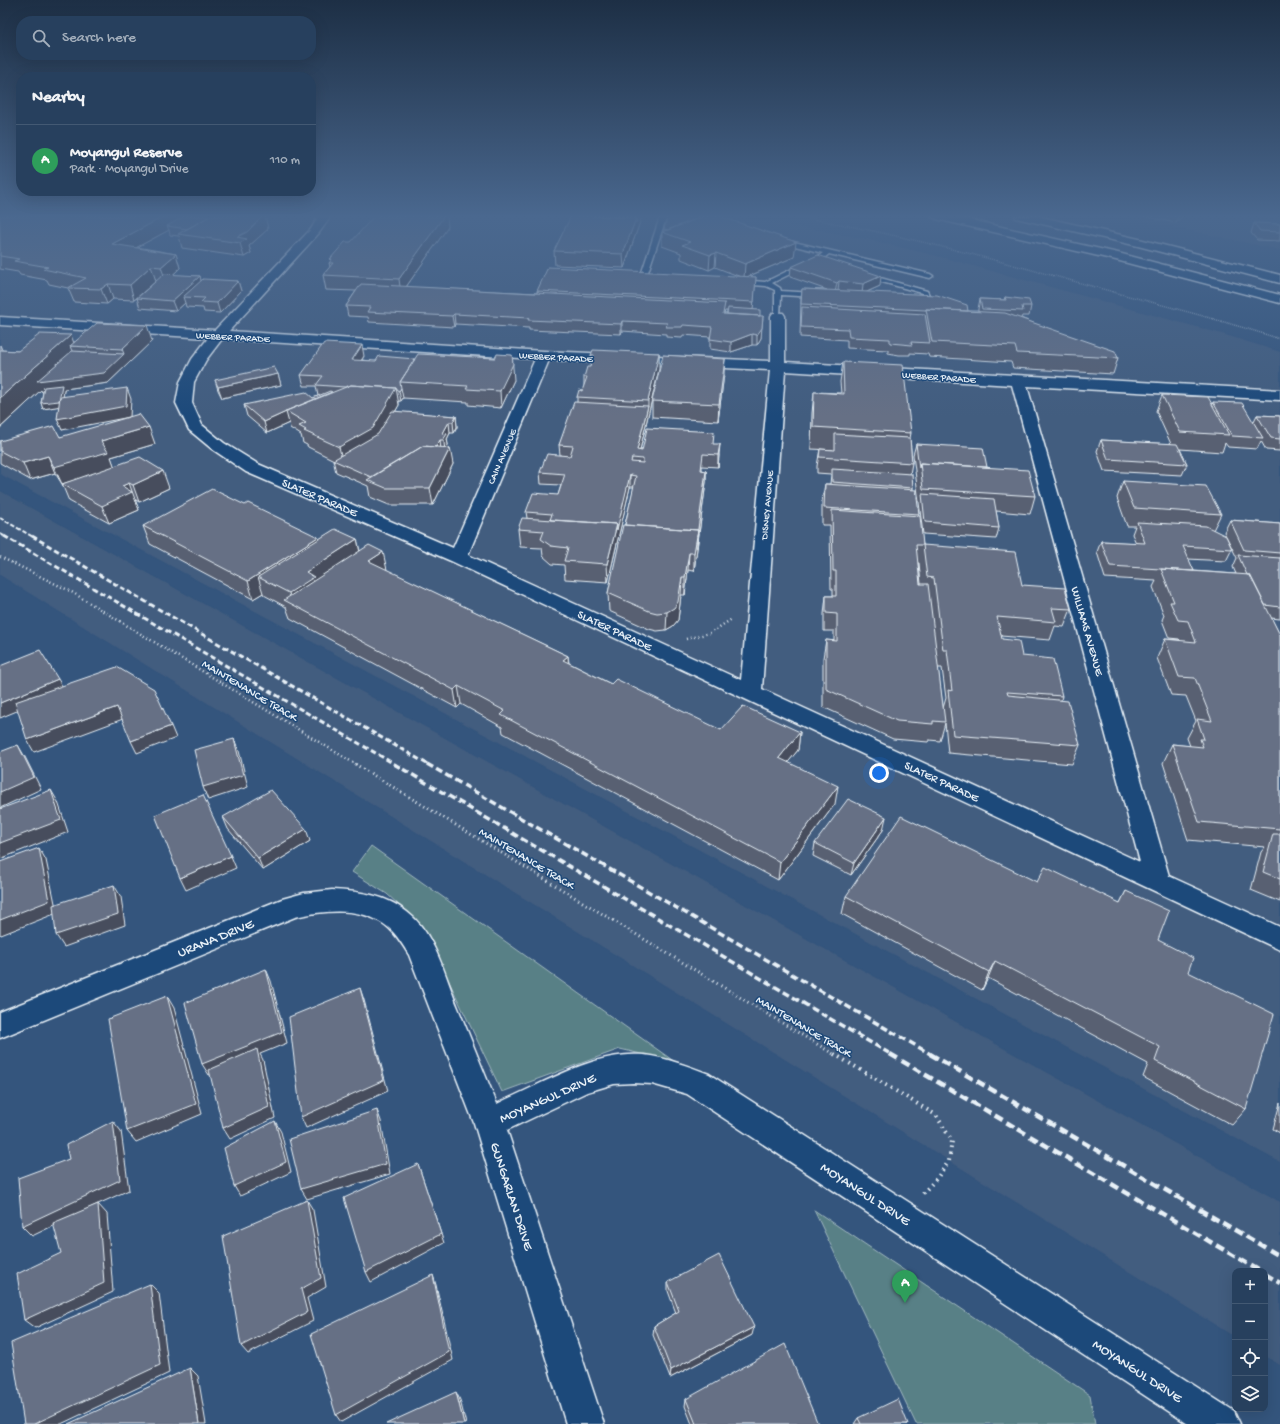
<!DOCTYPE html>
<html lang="en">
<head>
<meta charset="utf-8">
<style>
	body { margin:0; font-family:"Gochi Hand",sans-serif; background:#2f4764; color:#f1f3f6 }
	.controls { position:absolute; right:12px; bottom:12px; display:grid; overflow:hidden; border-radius:8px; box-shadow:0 4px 16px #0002 }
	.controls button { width:36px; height:36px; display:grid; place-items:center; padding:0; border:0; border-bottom:1px solid #435973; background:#27405e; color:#f1f3f6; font:20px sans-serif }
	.you { position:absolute; left:879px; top:773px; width:14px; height:14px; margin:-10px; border:3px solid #fff; border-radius:50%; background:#1a73e8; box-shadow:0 0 0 6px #1a73e833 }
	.badge { display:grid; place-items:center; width:26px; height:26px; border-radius:50%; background:#e69b98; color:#fff; font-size:13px; font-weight:700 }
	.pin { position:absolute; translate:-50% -33px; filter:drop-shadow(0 1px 2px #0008) }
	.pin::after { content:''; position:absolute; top:21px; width:14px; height:12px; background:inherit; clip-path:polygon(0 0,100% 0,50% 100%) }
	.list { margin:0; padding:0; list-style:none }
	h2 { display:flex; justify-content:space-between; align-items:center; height:52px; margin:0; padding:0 16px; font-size:17px }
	h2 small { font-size:13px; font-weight:400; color:#a4afbc }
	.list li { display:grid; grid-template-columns:26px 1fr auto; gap:12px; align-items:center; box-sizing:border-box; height:72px; padding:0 16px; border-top:1px solid #435973 }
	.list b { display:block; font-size:15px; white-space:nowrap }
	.list p { margin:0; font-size:13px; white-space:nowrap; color:#a4afbc }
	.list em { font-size:13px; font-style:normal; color:#a4afbc }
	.icon { flex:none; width:22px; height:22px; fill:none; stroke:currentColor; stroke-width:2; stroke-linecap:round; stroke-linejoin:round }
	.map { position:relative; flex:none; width:1280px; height:1424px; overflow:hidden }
	.search { position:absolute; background:#27405e; box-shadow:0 4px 16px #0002; left:16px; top:16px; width:300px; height:44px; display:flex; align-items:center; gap:10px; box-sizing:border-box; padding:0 14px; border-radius:16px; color:#a4afbc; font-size:15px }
	.panel { position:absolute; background:#27405e; box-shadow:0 4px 16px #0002; left:16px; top:72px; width:300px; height:124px; border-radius:16px }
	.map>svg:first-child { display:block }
	.built { fill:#435d7f }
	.green { fill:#598086; stroke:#a0b8bf }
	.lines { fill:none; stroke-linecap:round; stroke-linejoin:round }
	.service-casing { stroke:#e8f1f8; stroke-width:3 }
	.minor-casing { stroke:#e8f1f8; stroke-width:3 }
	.motorway-casing { stroke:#e8f1f8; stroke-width:3 }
	.path-far3 { stroke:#e8f1f8; stroke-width:1.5; stroke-dasharray:0.5 1.5; stroke-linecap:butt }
	.path-far2 { stroke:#e8f1f8; stroke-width:2.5; stroke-dasharray:1 3; stroke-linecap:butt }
	.path-far1 { stroke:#e8f1f8; stroke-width:3; stroke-dasharray:1 3.5; stroke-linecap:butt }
	.path { stroke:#e8f1f8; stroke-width:4; stroke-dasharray:1.5 4.5; stroke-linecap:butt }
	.service { fill:#1f4a7a; fill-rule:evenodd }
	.minor { fill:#1f4a7a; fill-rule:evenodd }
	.motorway { fill:#1f4a7a; fill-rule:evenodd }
	.rail-far3 { stroke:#e8f1f8; stroke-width:2; stroke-dasharray:4.5 2; stroke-linecap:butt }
	.rail-far2 { stroke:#e8f1f8; stroke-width:3; stroke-dasharray:5.5 3; stroke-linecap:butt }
	.rail-far1 { stroke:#e8f1f8; stroke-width:3.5; stroke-dasharray:7 3.5; stroke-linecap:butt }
	.rail { stroke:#e8f1f8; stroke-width:4.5; stroke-dasharray:9 4.5; stroke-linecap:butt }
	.wall { fill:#586072; stroke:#e8f1f8; fill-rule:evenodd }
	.shaded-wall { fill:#474e5d; stroke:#e8f1f8 }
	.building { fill:#667085; stroke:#e8f1f8; fill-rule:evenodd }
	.labels { text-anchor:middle; stroke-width:3; stroke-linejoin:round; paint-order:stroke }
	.far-street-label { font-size:10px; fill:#e8f1f8; stroke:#1f4a7a }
	.street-label { font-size:12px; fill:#e8f1f8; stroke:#1f4a7a }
	.near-street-label { font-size:14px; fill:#e8f1f8; stroke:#1f4a7a }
</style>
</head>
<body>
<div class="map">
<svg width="1280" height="1424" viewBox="0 0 1280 1424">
	<rect width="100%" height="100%" fill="#34557d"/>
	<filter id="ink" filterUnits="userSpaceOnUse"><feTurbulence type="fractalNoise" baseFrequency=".025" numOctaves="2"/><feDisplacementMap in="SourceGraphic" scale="8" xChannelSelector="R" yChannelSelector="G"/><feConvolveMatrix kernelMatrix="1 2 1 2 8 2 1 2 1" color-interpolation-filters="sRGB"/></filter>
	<g filter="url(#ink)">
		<path class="built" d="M0,216H731L824,231L870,240L937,256L1222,334L1280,352V1162L0,474Z
			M1122,216H1280V250L1252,244Z
			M0,491L1280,1202V1365L1265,1356V1271H1235V1337L0,575Z"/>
		<path class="green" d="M371,846L675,1062L620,1049L502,1092L423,927L387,894L352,872Z
			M814,1210L1090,1395L1095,1424H916Z"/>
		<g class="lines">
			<defs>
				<path id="service" d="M663,216H670L665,221L648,272L643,273L642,272L659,220Z
					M781,239L930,274L933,276L930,278L829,254L820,261L823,263L820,265L812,261L823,253L779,242V240Z
					M804,263L806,264V266L772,283L780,288L781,291L815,293L818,295L815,297L781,295L780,317L775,316V290L766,286L741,284L738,282L741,280L765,282Z
					M866,274L927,291L932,301L927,302L922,293L864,277L863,276Z"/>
				<path id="minor" d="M316,216H327L329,219L319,233L229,331L544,351L771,361V316L773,313H783L785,316V362L1280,390V400L1027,386L1169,876L1280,927V950L451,561L246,472L212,449L189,430L176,403L180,382L192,359L208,338L0,325V317L215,330L311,229L317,219ZM222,339L535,359L453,548L258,464L224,443L202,425L192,403L194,382L206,360ZM549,360L770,370L741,680L468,555ZM785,371L1012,385L1140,862L762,689Z
					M332,890C358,891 386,895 407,912C435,933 445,976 458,1008C471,1040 484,1072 497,1104C511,1097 527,1090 541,1083C574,1068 607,1052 644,1055C667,1058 688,1066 709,1074L1234,1411L1240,1424H1188L687,1094L652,1084L633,1083L614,1084L587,1092L507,1130L604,1424H566L474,1123L409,955C403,945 397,935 389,928C363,906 326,910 295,917L0,1038V1012L282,899L304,893Z"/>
				<path id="motorway" d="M931,216H953L1118,253L1280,295V303L1116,260L936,219Z
					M1015,216H1037L1139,239L1280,275V283L1138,246L1016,218Z"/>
			</defs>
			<use href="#service" class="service-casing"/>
			<use href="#minor" class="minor-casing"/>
			<use href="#motorway" class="motorway-casing"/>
			<path class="path-far3" d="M796,216C890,232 981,256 1073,281C1142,300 1212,317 1280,339"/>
			<path class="path-far2" d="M0,557L70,591L357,765
				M686,639L710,633L732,619"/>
			<path class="path-far1" d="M355,764L835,1055"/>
			<path class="path" d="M834,1054L936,1115L952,1141L949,1161L937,1178L922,1194"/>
			<use href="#service" class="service"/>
			<use href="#minor" class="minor"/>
			<use href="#motorway" class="motorway"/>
			<path class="rail-far3" d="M0,518L33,537
				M0,534L6,537"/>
			<path class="rail-far2" d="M4,536L396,765
				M32,536L429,765"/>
			<path class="rail-far1" d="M394,764L892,1055
				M427,764L932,1055"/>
			<path class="rail" d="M890,1054L1260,1271
				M930,1054L1280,1256
				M1265,1274L1280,1283"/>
		</g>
		<path class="wall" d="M0,216H265L268,229L249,246L251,253L244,257L182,248L179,236L170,235L169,230L137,247L176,254L180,268L173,275L200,276L201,281H238L241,291L220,313L204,312L203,308L186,307L185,303L176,311L140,308L137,298L134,300L113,299L107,304L74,302L68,288L49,284L47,280L20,275L18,272L0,269Z
			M571,216H642L624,268L555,265L554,251Z
			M1143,216H1182L1176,223Z
			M1254,223L1280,224V241L1257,240L1251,233Z
			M448,227L406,287L537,293V291L741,277L715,267L709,270L681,259V253L662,246V232L664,231V229L794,257L747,277H756L753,310L760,316L761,338L757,345H752L731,352L710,349V337L683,335L682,338L666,337V334L622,331L621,334L529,330V328L455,324L454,327L369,322L368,317L348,316L346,306L356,291L326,290L323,275L330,267L329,263L331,261L330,259L351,242ZM725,311H727V314H724Z
			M791,267L880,286L867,292L968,311H978V309L980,299L1004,300L1005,297L1031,306L1029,316H1022L1021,318L1118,358L1113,374L1013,368L1011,362L929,357L928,354L910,353V355H899L888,353V350L847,348V340L800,337L801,299L802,289L827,290L790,277Z
			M152,341L108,383L64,389V390L63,397L131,399L62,430L59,406L43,409L41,403L43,392H42L41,390L0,428V345L2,350L18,351L74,342Z
			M659,353V369L640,450L713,444L719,455L718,467L702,466V470L706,471V482L694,571L688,570L685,595H681L678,620L673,626L666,630L657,631L649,629L609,611L608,593L634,487H630L608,582L565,579L564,565L552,564L543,556L542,548L520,547L518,529L527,518L526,512L558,495L561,485L541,484L540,472L560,455L559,445L577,402V397L582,391L584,386V377L590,367L591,363V355Z
			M364,356L362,360L514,380L501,408L468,405V402L403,398L401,401H399V405L395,412L456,416L457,427L454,433H450L447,439L448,445L447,447L453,464L433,505H389L370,497L368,486L336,472L333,460H334L308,447L307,445L303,443L301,435L290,428L289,423L267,433L247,416L244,405L313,398L318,396L316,386H304L301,375Z
			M843,362L911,433L910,438L912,463L910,474L913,488V490L919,514L918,516L923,545L1022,585L1071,609L1064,627L1055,626L1050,640L1001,636L1002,639L1022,656L1062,696L1061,700L1080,745L1072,764L948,753L945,723L940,741L929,740L928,742L893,739L823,707V658L826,640L834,641V631H824V614L826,596H833V589H831L830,525H822V501L825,484H830L831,474L817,473V466L820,449L833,450L811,449L812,413L814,392L841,393L840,382ZM918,563H919L921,584H920ZM938,668H942L946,698L943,708Z
			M278,374L281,385L222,398L218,390L215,380Z
			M724,374L718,421L652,417V401Z
			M1162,395L1212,405L1213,402L1253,423L1257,415L1280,416V451L1266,450L1261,441L1257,449L1228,447L1225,443L1222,452L1180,449L1187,464L1182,475L1104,471L1097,451L1101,440L1171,444L1156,411Z
			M60,437L155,444L111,457L114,466L169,488L139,502L136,500H135L139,510L109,523L69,501L62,484L55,473L30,480L0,463V441Z
			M916,444L987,467L1035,496L1030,514L996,511L999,528L996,539L923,534L913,455Z
			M1123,481L1221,514L1213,530L1232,549L1226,561L1188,559L1194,571L1236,574L1233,567L1237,558L1224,532L1230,520L1280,524V619L1271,618L1280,635V902L1251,890L1261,852L1265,847L1188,840L1163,763L1172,744L1190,746L1187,738L1196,721L1186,696L1171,695L1157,658L1165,639L1180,640L1179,639L1169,638L1162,620L1164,615L1153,587L1156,581L1105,578L1097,552L1101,541L1136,543L1132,534L1135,526H1127L1117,498Z
			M143,526L319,539H357L360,551L386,570L568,656L569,663L611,684L721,730L800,732L798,750L788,762L835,804L778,880L503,733L502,727L461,704L457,708L290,618L286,607L264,595L263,593L253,599L150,544Z
			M223,817L310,841L263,870L228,829Z
			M883,830L851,875L813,856L815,843Z
			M1037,882L1120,903L1126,891L1158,940L1188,972L1246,1109L1232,1125L1143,1077L1148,1064L988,978L982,990L842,914L846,896Z
			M1280,1103V1133L1273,1129Z
			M668,1282L752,1335L670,1378L653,1335L654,1326L676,1313L668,1291Z
			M686,1399L818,1424H692L685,1406Z
			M858,1418L908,1424H854Z"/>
		<path class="shaded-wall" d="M165,216H195L167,226L169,230L117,258L112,244Z
			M263,216H265L268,229L249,246L251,253L244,257L240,243L237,237Z
			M444,216H447L448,227L401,294L399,279Z
			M639,216H642L624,268L623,254L636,218Z
			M1178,216H1182L1176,223Z
			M796,242L794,257L744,278L745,264Z
			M716,253L715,267L709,270L710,255Z
			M176,254L180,268L166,281L161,267Z
			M151,266L156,281L134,300L130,285Z
			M200,276L202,286L183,297L185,303L176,311L172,301Z
			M881,276L880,286L862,294L863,284Z
			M238,281L241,291L220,313L217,303Z
			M839,281L838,291L835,293L837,283Z
			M108,284L113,299L107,304L101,289Z
			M454,314L455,324L454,327L452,316Z
			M763,316L761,338L757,345V335Z
			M622,321V331L621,334V324Z
			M147,325L152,341L108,383L64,389V390L62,406L43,409L41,403L61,389L42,392L41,390L0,428V398L71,335L75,346H70L75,359L124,354L122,349Z
			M752,334V345L731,352V342Z
			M0,345L4,355L0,358Z
			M362,345L364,356L355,370L352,360Z
			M659,353V369L638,458L637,450L648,406V401Z
			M512,355L514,380L501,408L500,391Z
			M725,359L724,374L718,421L719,404Z
			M278,374L281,385L222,398L218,387Z
			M127,388L131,399L130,417L62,430L57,419Z
			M396,388L399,405L376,445L343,463L339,447Z
			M401,388L403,398L401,401L399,391Z
			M286,412L289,423L267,433L264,422Z
			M456,416L457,427L454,433L453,422Z
			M449,422L450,433L447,439L448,445L445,451L443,433Z
			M149,427L155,444L111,457L115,468L62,484L54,467L101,441Z
			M440,440L441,451L433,452Z
			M720,444L719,455L718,467V455Z
			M450,448L453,464L433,505L430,488Z
			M48,456L55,473L30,480L23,463Z
			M163,471L169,488L139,502L133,485Z
			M706,471V482L697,548V536Z
			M630,475V487L608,582L607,564L617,524Z
			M129,483L139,510L109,523L102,506L122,486Z
			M698,530L697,548L694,571V553Z
			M318,537L323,554L258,577L263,593L253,599L248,581Z
			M357,539L361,557L292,604L289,593L306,572Z
			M383,552L387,570L373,579L369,561Z
			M689,553L688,570L685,595V577Z
			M682,577L681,595L678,620L673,626L666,630L667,612Z
			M568,656L569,674L563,660Z
			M58,679L65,691L0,718V703Z
			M458,686L461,704L457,708L454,690Z
			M117,707L123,719L34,752L27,740Z
			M171,726L176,738L137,753L131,741Z
			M800,732L798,750L777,776L779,758Z
			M234,739L239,751L248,787L208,800L203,787Z
			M18,745L25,757L41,789L0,808V792Z
			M838,786L835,804L778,880L780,862Z
			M51,790L58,802L68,832L0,859V843Z
			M886,817L883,830L851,875L854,863Z
			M306,829L310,841L263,870L258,858Z
			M39,848L46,860L57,913L1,935L0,934V920Z
			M231,856L236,868L186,890L180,878Z
			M114,885L121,897L125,925L64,947L56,935Z
			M995,961L988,978L982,990L989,972Z
			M266,969L271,981L287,1043L260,1054L263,1060L275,1118L230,1139L223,1128L258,1055L209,1075L202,1064Z
			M360,988L364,1000L388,1091L306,1128L301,1117Z
			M167,996L174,1008L202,1114L136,1142L127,1131Z
			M377,1110L381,1121L390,1174L307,1199L301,1189Z
			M113,1121L121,1131L129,1190L98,1204L107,1214L113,1292L35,1328L24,1320L98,1204L32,1236L22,1226Z
			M275,1121L281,1132L291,1172L240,1196L234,1186Z
			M418,1164L444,1243L371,1282L366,1272Z
			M307,1200L313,1210L326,1287L307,1298L313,1321L248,1354L241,1346L301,1289Z
			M433,1275L436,1285L453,1360L341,1422L336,1415Z
			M150,1284L159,1293L169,1373L61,1424H34Z
			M754,1327L752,1335L670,1378L671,1370Z
			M190,1368L198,1376L206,1424H199Z
			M456,1392L460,1400L466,1424H464Z"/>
		<path class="building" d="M0,216H165L112,244L176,254L161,267L151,266L130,285L108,284L101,289L68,288L86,278L43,269L48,267L14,261L19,259L0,256Z
			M185,216H210L187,229L167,226Z
			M210,216H263L247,232L237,237L247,239L240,243L178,234Z
			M374,216H444L399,279L323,275L333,263H329L332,259H330L345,242H351Z
			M571,216H592L636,218L623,254L554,251Z
			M592,216H639L636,223V218Z
			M668,216H704L668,230L664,229Z
			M704,216H719L796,242L745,264L716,253L710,255L682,245L690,242L662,232Z
			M1254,223L1280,224V232L1260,231Z
			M818,255L881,276L863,284L839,281L837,283L791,267Z
			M548,267L756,277L754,302L537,291Z
			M164,274L200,276L172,301L137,298Z
			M203,279L238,281L217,303L201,302L205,298L183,297Z
			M361,284L725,303L723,314L763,316L762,328L757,335L752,334L731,342L710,339L712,327L683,325L682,327H666L667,323L622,321L621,324L528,320L529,318L454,314L452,316L367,312L370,307L346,306Z
			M802,289L937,295L967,305L968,311L926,309V310L801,304Z
			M1005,297L1029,300L1031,306H1022L1023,311L982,309L980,299L1006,300Z
			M802,307L925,314L930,343L911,342L912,345L890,343V339L849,337L848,329L801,327Z
			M728,308L760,310V316L727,314Z
			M926,309L1005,313L1115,351L1118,358L1017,353L1015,346L932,342Z
			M97,323L147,325L122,349L70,346Z
			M40,334L71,335L0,398V350L18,351Z
			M324,343L362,345L352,360L376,361L379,356L415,359L400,382L401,388L399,391L397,390L396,388L351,385L345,387L316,385L323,376L301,375Z
			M593,350L659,353L648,401L577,397L579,390L582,391L587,377H584L587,367H590L594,355H591Z
			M72,351L124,354L104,373L37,381Z
			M418,354L495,358L497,354L512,355L513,364L500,391L466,389L468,386L400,382Z
			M663,355L725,359L719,404L652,401Z
			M843,362L903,365L911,433L813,427L814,392L844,394Z
			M274,367L278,374L218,387L215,380Z
			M62,385L59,401L41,403L44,387Z
			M351,385L396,388L373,428L339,447L304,431L306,430L299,426L306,423L286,411Z
			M127,388L126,406L57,419L60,397Z
			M330,391L332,392L286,411V412L264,422L244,405L306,392L313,398Z
			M1162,395L1208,397L1229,435L1180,432Z
			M574,402L648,406L637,450L642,451L647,428L714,432L713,444H720L718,455L703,454L701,470L706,471L697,536L698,530L625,525L636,476L630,475L617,530V524L550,520L552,514L526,512L533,493L558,495L565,474L540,472L547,454L570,456L573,446L559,445ZM632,458L643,459V463L631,462Z
			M1213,402L1242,403L1263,438L1232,436Z
			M392,411L456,416L453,422H449L443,433L447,434L443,440H440L436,447L423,446L371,477L333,460L378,434Z
			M139,414L149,427L101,441L108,452L54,467L48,456L23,463L0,451V441L54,426L60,437Z
			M1257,415L1280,416V439L1271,438Z
			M835,434L910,438L912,463L819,457L820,449L835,450Z
			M1101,440L1177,444L1187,464L1108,459Z
			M916,444L983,448L987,467L920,463L919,468Z
			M423,446L450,448L430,488H386L367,480Z
			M140,457L163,471L133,485L129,483L122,486L132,492L102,506L62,484Z
			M920,463L1028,470L1035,496L923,489Z
			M832,469L912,474L913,488L832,482Z
			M1123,481L1206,486L1221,514L1134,508Z
			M825,484L916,490L919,514L824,508Z
			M212,489L245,505L248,503L318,537L248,581L143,526Z
			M922,494L994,499L999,528L925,522Z
			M832,510L920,516L923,545L1015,552L1022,585L1065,588L1071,609L1052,608L1056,622L997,617L1002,639L1019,641L1022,656L1053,659L1062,696L1007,692L1008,695L1068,701L1080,745L953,735L948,690L952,691L947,650H943L934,578L927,577L923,545H916L920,584H928L945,722L933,721V724L897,721L826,689V640L837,641V614L826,613V596H836V571H833Z
			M522,518L617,524L607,564L564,561L568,548L551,546L541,539L544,531L518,529Z
			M1230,520L1280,524V553L1244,550Z
			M1137,522L1206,526L1226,536L1232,549L1183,546L1194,571L1110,566L1101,541L1145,543Z
			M623,525L698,530L694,553H689L685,577H682L678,602L674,608L667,612L657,613L649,611L608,593Z
			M335,529L357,539L306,572L314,577L289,593L258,577Z
			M369,545L383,552L369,561L568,656L563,660L611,684L616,679L721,730L743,706L800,732L779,758L838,786L780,862L501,715L505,711L458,686L454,690L284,600Z
			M1238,555L1280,558V607L1265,605L1250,575H1247Z
			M1161,569L1250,575L1280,635V829L1199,822L1172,744L1203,747L1200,739H1204L1197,719L1212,721L1195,678L1179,677L1165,639L1196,642L1188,621L1178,620L1170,602H1174Z
			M40,650L58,679L0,703V666Z
			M117,667L154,689L171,726L131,741L117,707L27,740L15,702Z
			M234,739L243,775L203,787L194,750Z
			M18,745L34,777L0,792V752Z
			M51,790L61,820L0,843V809Z
			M271,790L306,829L258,858L223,817Z
			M203,795L231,856L180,878L155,815Z
			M848,799L886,817L854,863L815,843Z
			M901,816L1037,882L1045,867L1120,903L1126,891L1169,911L1158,940L1193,958L1188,972L1274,1014L1246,1109L1155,1061L1160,1047L995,961L989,972L846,896Z
			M1273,834H1280V879L1263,872Z
			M39,848L49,901L0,920V862Z
			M114,885L118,914L56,935L53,905Z
			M266,969L282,1032L202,1064L185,1003Z
			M360,988L384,1080L301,1117L289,1017Z
			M167,996L196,1104L127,1131L108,1019Z
			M257,1049L269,1107L223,1128L209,1070Z
			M377,1110L386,1164L301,1189L289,1139Z
			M113,1121L120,1180L22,1226L18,1178L69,1159L66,1145Z
			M275,1121L286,1162L234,1186L224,1148Z
			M418,1164L441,1234L366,1272L344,1198Z
			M307,1200L321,1278L301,1289L307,1312L241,1346L223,1236Z
			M98,1204L104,1283L24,1320L17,1274L61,1253L53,1223Z
			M719,1255L754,1327L671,1370L654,1326L679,1311L668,1282Z
			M433,1275L449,1352L336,1415L311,1334Z
			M150,1284L160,1365L34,1424H24L11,1343Z
			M785,1344L818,1424H696L686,1399Z
			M190,1368L199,1424H68Z
			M456,1392L464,1424H386Z
			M898,1399L908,1424H861L858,1418Z"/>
	</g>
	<linearGradient id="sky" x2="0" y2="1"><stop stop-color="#1d2f45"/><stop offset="0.52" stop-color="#4a688f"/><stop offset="1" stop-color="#4a688f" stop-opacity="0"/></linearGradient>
	<rect width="1280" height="416" fill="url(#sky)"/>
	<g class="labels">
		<g class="far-street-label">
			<text transform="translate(233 336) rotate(3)" y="4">WEBBER PARADE</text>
			<text transform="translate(556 356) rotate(3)" y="4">WEBBER PARADE</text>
			<text transform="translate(939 376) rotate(4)" y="4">WEBBER PARADE</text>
			<text transform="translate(501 456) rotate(-67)" y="4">CAIN AVENUE</text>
			<text transform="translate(766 505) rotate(-85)" y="4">DISNEY AVENUE</text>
		</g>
		<g class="street-label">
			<text transform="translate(320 497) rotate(23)" y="4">SLATER PARADE</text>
			<text transform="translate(615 630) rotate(25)" y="4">SLATER PARADE</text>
			<text transform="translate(1088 631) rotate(74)" y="4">WILLIAMS AVENUE</text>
			<text transform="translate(250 690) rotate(31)" y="4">MAINTENANCE TRACK</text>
			<text transform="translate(942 781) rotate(25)" y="4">SLATER PARADE</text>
			<text transform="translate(527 858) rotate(31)" y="4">MAINTENANCE TRACK</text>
			<text transform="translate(804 1026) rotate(31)" y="4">MAINTENANCE TRACK</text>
		</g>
		<g class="near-street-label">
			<text transform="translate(215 937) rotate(-22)" y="5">URANA DRIVE</text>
			<text transform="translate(547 1097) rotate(-24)" y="5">MOYANGUL DRIVE</text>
			<text transform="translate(866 1193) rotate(33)" y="5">MOYANGUL DRIVE</text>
			<text transform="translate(513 1196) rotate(72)" y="5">GUNGARLAN DRIVE</text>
			<text transform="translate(1138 1370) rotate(33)" y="5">MOYANGUL DRIVE</text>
		</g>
	</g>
</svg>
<div class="controls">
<button>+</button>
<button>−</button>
<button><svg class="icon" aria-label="locate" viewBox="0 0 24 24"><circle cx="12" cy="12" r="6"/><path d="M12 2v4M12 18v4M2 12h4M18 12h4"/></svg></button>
<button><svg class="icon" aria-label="layers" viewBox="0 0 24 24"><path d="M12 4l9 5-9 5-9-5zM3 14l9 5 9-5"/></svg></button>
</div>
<div class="you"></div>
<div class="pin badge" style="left:905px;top:1303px;background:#2e9e5b">A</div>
<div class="search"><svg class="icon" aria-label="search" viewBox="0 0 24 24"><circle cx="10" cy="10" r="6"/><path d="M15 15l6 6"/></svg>Search here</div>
<section class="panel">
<h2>Nearby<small></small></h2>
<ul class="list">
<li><span class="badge" style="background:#2e9e5b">A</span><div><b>Moyangul Reserve</b><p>Park · Moyangul Drive</p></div><em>110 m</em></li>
</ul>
</section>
</div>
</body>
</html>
